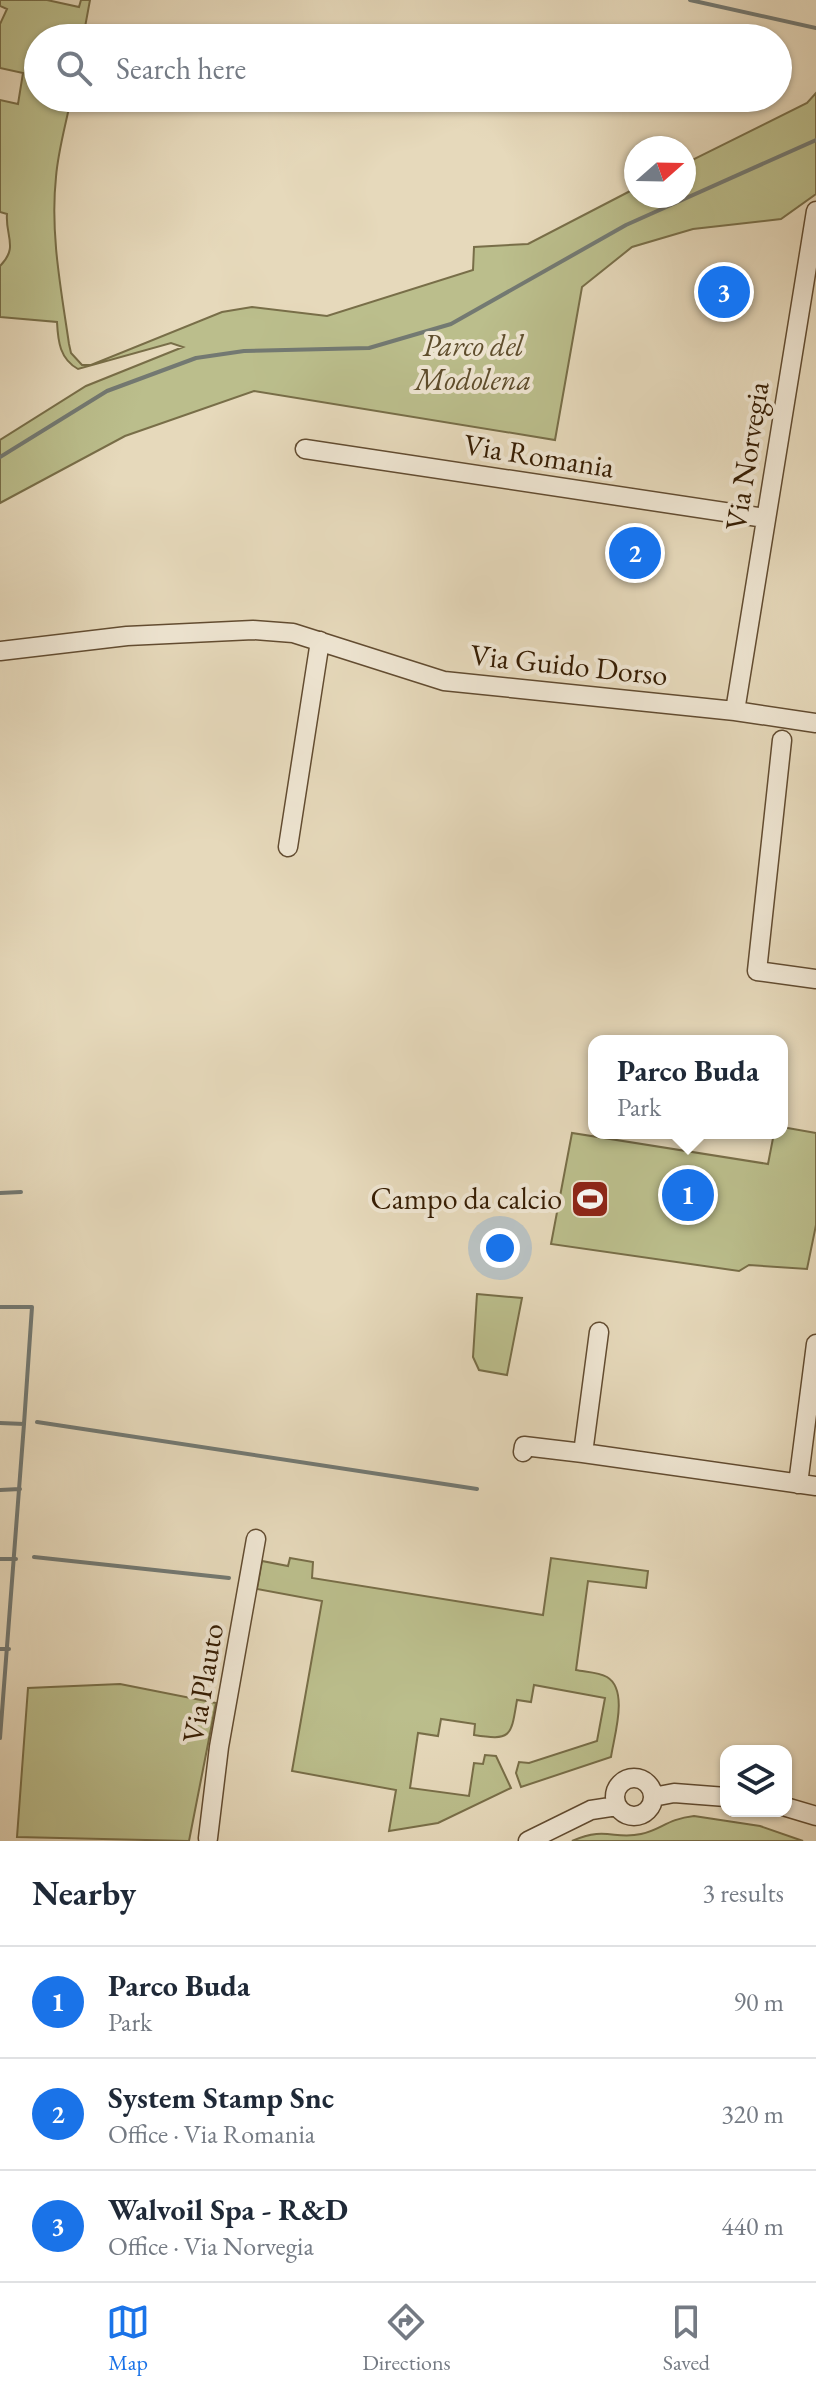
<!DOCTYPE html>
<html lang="en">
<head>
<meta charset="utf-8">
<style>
	body { margin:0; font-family:"EB Garamond",serif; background:#f2f2f3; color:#1f2937 }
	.controls { position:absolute; right:24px; bottom:24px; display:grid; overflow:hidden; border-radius:16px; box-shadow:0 2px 6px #0004 }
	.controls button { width:72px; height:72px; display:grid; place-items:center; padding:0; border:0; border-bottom:2px solid #e0e1e3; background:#fff; color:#1f2937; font:40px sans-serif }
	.compass { position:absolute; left:624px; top:136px; width:72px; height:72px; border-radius:50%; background:#fff; box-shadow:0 2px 6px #0004; rotate:70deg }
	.you { position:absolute; left:500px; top:1248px; width:28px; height:28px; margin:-20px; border:6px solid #fff; border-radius:50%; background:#1a73e8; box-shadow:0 0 0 12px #1a73e833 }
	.badge { display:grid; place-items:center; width:52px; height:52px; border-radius:50%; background:#1a73e8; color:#fff; font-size:26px; font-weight:700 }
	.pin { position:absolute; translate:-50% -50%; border:4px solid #fff; box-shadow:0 2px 8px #0006 }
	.popup { position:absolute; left:588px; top:1035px; width:200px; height:104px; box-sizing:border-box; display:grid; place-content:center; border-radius:16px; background:#fff; filter:drop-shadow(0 2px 6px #0005); font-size:26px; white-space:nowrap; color:#747a83 }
	.popup b { font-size:30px; color:#1f2937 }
	.popup::after { content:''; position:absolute; left:50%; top:100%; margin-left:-16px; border:16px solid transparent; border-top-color:#fff }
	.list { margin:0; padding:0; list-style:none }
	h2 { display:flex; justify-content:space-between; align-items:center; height:104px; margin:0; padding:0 32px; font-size:34px }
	h2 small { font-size:26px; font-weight:400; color:#747a83 }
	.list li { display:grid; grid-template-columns:52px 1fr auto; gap:24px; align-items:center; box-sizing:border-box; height:112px; padding:0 32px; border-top:2px solid #e0e1e3 }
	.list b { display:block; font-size:30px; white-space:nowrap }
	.list p { margin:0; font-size:26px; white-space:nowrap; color:#747a83 }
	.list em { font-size:26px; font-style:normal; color:#747a83 }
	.icon { flex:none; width:44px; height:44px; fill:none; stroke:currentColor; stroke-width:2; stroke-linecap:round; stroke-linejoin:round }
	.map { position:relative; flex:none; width:816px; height:1841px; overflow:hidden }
	.search { position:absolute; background:#fff; box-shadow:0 2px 6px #0004; left:24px; right:24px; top:24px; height:88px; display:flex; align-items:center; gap:20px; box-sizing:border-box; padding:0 28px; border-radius:44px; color:#747a83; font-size:30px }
	.sheet { height:440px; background:#fff }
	nav { display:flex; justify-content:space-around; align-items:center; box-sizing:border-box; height:112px; border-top:2px solid #e0e1e3; background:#fff; font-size:22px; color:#747a83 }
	nav a { display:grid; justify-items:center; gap:4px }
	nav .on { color:#1a73e8 }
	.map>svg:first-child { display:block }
	.green { fill:#bbbe8c; stroke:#786e48; stroke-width:2 }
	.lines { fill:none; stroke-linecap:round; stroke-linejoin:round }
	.stream { stroke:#737972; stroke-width:4 }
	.minor-casing { stroke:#624c31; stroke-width:21 }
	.minor { stroke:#efe6d3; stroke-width:18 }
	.labels { text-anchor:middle; stroke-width:8; stroke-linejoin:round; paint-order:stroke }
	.park-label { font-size:30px; font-style:italic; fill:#5e4d2c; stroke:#efe6d3 }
	.street-label { font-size:30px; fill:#361d03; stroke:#efe6d3 }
	.poi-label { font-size:30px; fill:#361d03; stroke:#efe6d3; text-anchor:end }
</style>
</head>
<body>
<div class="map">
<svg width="816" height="1841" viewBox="0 0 816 1841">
	<rect width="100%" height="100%" fill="#e6d9bb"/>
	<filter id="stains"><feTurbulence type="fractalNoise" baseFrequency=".0025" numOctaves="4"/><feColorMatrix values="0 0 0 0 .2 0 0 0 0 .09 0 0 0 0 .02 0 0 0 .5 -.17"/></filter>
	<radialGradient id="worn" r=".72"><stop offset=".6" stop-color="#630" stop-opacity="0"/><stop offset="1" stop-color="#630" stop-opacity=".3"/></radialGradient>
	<path class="green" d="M0,0H47L79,7L81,0H90L83,38H38V98H71C66,124 58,151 56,177C50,233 61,289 69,344L71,353L82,365H91L222,312L252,307L327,316L473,270L474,247L528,244L636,188V196H684V164L807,103L816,93V194L781,219L693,229L632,247L582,287L555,440L254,391L125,436L0,503V440L86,386L183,347L171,343L78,369C60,359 58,342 57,322L0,317V266C19,247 5,236 7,214L0,212V100L18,104L23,73L0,68V24L7,9L0,6Z
		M782,1127L816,1133V1225L807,1269L749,1265L739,1271L551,1244L572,1133L768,1164L774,1133H782Z
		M477,1294L522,1298L507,1375L479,1370L473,1357Z
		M290,1558L313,1562L312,1578L543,1615L551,1558L648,1571L646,1588L588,1581L576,1670C585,1672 598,1672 607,1677C629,1690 614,1736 611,1757L521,1787L516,1773L519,1762L529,1763L597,1741L605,1698L534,1685L531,1702L517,1700C511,1736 512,1741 474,1735L475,1724L441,1719L438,1736L418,1733L410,1788L469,1796L474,1763L483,1764L485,1755L496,1756L511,1788L438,1823L389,1831L396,1790L292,1771L322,1601L257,1589L262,1561L288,1566Z
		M120,1684L216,1703L189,1841L17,1837L28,1688Z
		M694,1816L760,1826L803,1841H572C606,1826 614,1840 641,1834C661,1830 667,1819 694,1816Z"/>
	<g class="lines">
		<path class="stream" d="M690,0L816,28
			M0,457L107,391L196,358L244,351L369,348L451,324L626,225L816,140
			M0,1193L21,1192
			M0,1307H32L24,1424
			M37,1422L477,1489
			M0,1423L24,1424L0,1738
			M0,1490L20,1489
			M34,1557L229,1578
			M0,1559H16
			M0,1649H9"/>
		<defs>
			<path id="minor" d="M305,449L765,518
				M0,651L127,636L253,630L293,633L444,681L735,711L816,723
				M735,711L816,211
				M782,740L757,971L816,979
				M288,847L320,641
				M599,1332L583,1453L816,1486
				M523,1452L524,1446L583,1453
				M798,1484L816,1344
				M615 1797a19 19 0 1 1 38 0a19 19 0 1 1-38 0Z
				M653,1797L674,1793L726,1797
				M786,1807L816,1816
				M208,1838L219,1747L256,1539
				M528,1841L591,1810L617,1806"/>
		</defs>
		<use href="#minor" class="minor-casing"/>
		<use href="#minor" class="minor"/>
	</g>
	<defs>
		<symbol id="stadium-square" viewBox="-11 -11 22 22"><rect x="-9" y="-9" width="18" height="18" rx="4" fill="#8f2418" stroke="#efe6d3"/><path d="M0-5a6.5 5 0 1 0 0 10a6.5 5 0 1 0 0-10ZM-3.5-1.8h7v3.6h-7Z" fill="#fff"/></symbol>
	</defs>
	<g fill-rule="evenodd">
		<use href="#stadium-square" x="568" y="1177" width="44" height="44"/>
	</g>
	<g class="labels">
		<g class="park-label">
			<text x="473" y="356">Parco del<tspan x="473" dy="34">Modolena</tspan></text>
		</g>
		<g class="street-label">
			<text transform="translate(539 456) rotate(9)" y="10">Via Romania</text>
			<text transform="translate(747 456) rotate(-81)" y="10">Via Norvegia</text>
			<text transform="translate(569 665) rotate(6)" y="10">Via Guido Dorso</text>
			<text transform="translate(203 1683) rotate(-80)" y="10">Via Plauto</text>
		</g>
		<g class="poi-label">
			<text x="562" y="1209">Campo da calcio</text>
		</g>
	</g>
	<rect width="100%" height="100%" filter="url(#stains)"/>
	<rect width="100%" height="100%" fill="url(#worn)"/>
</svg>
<div class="controls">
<button><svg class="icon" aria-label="layers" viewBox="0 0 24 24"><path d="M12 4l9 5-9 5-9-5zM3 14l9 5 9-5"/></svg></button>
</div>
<svg class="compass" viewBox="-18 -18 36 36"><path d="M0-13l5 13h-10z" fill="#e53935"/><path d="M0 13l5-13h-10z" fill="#747a83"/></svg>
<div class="you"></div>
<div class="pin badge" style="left:688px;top:1195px">1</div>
<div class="popup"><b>Parco Buda</b>Park</div>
<div class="pin badge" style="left:635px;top:553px">2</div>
<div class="pin badge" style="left:724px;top:292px">3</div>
<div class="search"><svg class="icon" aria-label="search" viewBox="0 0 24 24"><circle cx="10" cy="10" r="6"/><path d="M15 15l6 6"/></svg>Search here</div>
</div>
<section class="sheet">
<h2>Nearby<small>3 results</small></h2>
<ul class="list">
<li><span class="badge">1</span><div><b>Parco Buda</b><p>Park</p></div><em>90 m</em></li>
<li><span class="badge">2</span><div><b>System Stamp Snc</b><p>Office · Via Romania</p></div><em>320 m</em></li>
<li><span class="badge">3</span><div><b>Walvoil Spa - R&amp;D</b><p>Office · Via Norvegia</p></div><em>440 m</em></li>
</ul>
</section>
<nav>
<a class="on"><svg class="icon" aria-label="map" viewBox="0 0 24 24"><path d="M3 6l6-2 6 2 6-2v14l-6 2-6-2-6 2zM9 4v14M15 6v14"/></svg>Map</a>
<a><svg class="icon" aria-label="directions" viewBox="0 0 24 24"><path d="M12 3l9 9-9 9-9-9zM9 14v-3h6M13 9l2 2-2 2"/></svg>Directions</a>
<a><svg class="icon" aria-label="saved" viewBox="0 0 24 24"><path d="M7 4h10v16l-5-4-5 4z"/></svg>Saved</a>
</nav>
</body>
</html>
